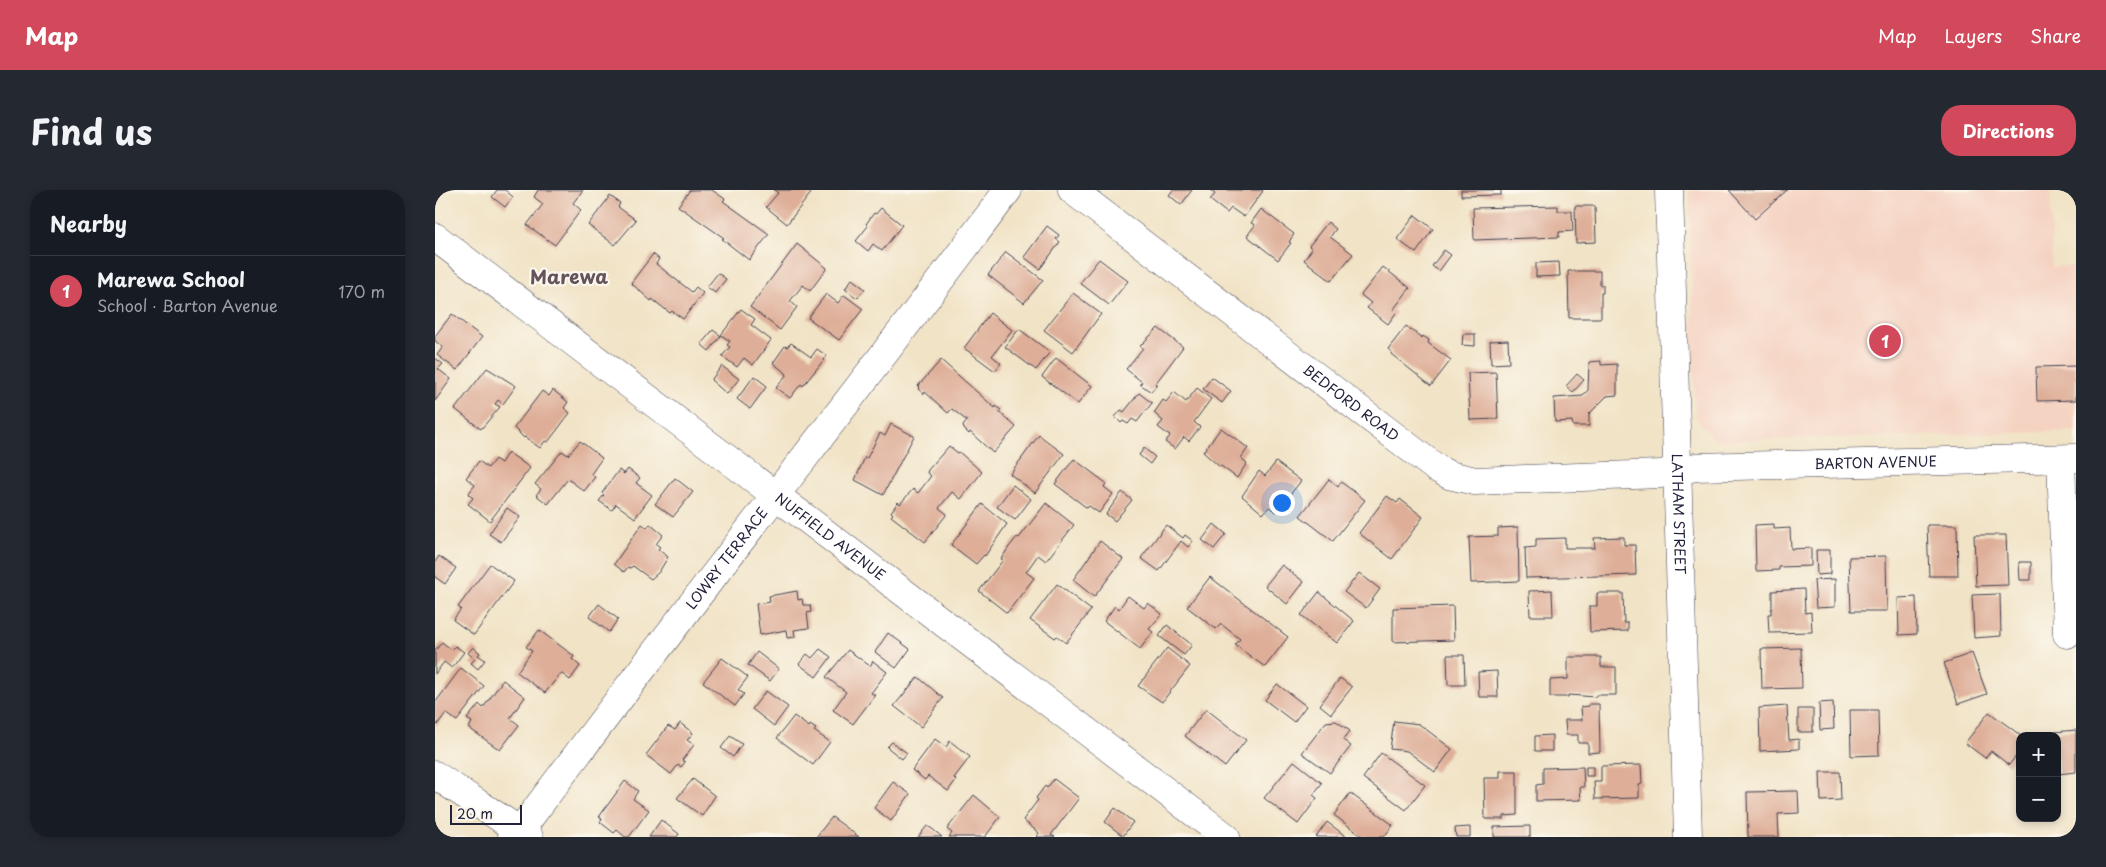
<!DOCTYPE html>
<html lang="en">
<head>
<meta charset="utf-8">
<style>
	body { margin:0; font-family:"Playpen Sans",sans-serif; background:#242831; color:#f1f3f6 }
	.controls { position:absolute; right:15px; bottom:15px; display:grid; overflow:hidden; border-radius:10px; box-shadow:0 2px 8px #0003 }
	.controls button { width:45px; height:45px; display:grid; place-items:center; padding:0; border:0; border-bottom:1px solid #363941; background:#171b24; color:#f1f3f6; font:25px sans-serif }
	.scale { position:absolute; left:15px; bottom:12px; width:72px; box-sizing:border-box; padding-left:5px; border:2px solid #22223b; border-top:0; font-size:14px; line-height:18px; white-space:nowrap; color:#22223b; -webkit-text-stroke:4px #fbf7ec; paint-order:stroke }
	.you { position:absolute; left:846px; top:312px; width:18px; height:18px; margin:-12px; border:4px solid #fff; border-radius:50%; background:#1a73e8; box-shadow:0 0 0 8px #1a73e833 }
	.badge { display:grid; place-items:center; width:32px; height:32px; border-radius:50%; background:#d1495b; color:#fff; font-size:16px; font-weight:700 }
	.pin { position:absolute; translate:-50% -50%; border:2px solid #fff; box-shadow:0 1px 5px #0006 }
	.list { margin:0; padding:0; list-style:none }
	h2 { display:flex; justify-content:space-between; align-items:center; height:65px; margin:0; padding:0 20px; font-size:21px }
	h2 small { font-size:16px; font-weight:400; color:#9ea1a6 }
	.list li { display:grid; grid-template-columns:32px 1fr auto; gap:15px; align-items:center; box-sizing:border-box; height:70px; padding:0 20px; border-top:1px solid #363941 }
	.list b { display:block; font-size:19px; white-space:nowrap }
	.list p { margin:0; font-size:16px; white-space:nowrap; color:#9ea1a6 }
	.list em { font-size:16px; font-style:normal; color:#9ea1a6 }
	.map { position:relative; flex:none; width:1641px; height:647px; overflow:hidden; border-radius:20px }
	header { display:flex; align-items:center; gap:30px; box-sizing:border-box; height:70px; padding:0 25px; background:#d1495b; color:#fff }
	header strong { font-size:24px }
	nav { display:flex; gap:28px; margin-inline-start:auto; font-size:18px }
	.intro { display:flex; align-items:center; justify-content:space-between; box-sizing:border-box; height:120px; padding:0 30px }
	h1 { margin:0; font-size:35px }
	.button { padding:12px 22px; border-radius:20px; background:#d1495b; color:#fff; font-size:18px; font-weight:700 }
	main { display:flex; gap:30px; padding:0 30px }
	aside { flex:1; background:#171b24; border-radius:20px; box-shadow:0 2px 8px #0003 }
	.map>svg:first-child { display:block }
	.built { fill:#f5d3c2 }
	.building { fill:#deae98 }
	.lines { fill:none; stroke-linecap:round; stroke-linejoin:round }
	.minor-casing { stroke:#413f50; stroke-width:29 }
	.secondary-casing { stroke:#413f50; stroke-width:29 }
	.minor { stroke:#fff; stroke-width:28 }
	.secondary { stroke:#fff; stroke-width:28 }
	.labels { text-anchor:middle; stroke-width:4.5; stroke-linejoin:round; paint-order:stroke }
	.street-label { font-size:14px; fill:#22223b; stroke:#fbf7ec }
	.district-label { font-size:19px; font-weight:bold; fill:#64535c; stroke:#fbf7ec }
</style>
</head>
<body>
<header>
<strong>Map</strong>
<nav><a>Map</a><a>Layers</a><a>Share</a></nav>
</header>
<div class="intro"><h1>Find us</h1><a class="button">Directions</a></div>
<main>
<aside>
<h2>Nearby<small></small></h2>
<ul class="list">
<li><span class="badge">1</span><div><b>Marewa School</b><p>School · Barton Avenue</p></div><em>170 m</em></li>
</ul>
</aside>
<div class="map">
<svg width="1641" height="647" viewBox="0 0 1641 647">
	<rect width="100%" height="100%" fill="#fbf7ec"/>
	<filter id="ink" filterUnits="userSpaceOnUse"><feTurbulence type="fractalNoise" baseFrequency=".02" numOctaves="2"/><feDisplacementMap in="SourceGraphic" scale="10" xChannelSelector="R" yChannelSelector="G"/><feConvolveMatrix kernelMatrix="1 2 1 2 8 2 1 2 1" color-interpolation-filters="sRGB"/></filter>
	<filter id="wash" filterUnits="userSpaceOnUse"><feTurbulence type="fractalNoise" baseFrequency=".0096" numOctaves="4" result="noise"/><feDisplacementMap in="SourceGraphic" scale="20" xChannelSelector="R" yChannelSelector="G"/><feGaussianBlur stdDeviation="1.12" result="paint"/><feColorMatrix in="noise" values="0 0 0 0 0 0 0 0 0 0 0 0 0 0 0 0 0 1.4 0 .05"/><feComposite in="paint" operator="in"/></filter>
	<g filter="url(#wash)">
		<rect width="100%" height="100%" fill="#f1e3c6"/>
		<path class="built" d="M1254,0H1615L1617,77L1641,76V241L1280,251L1260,226Z"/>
		<g id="blocks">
			<path class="building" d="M62,0H70L78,7L70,17L57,7Z
				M103,0H148L138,13L146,20L120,55L92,35L108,14L99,7Z
				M255,0H277L290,9L288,11L334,44L314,70L287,49L289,48L243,16Z
				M339,0H371L376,3L352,34L331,17L343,3Z
				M738,0H757L746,15L734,5Z
				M775,0H827L828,1L809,27L796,18L792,23L775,10L780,4Z
				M1026,0H1066V5L1026,6Z
				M1294,0H1352L1320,29Z
				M175,6L185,13L183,17L201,30L180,55L153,35Z
				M1123,16V21H1137L1138,41L1124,42V47L1039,50L1038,18Z
				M1140,16H1160L1161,52L1141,53Z
				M446,18L467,35L447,61L438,54L433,61L421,51L433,36L431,34L439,23L441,24Z
				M826,19L859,44L854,52L856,53L843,70L812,46L820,35L816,33Z
				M980,25L998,39L981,63L962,49Z
				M893,32L901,39L895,47L918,64L896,91L869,70L877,59L874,56Z
				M612,36L624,45L621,49L625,52L605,79L589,67Z
				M362,54L392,78L375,101L368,95L355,111L362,117L345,140L315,117Z
				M1009,60L1016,65L1004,81L997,76Z
				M571,62L608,90L589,113L553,85Z
				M218,64L224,69L221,74L257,102L261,97L268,103L248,129L237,121L235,123L217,109L216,111L196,93Z
				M664,69L693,91L674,115L645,93Z
				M1124,72L1125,86L1101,87V73Z
				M948,77L975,98L958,120L961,123L953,134L932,118L936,113L926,105Z
				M1133,81H1165V95H1168V103H1166V128H1134Z
				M283,83L291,89L280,103L272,97Z
				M417,89L430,99L422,108L410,99Z
				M638,103L666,124L638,162L609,140Z
				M391,104L403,113L409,105L428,119L404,150L373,128Z
				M306,119L320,129L316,135L336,150L318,175L309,168L302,177L287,166L295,157L292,155L295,151L286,145Z
				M555,123L577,140L557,166L566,173L560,181L529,158Z
				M17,124L47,147L22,180L2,165L8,157L0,151V146Z
				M971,136L987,148L988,146L994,150L993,153L1016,170L996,196L956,164L957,162L953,159Z
				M723,138L748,157L720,194L722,195L716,202L705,194L707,192L691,179L708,158L705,156Z
				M584,139L615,162L601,180L570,157Z
				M278,140L286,146L274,161L266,154Z
				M1028,144H1040V156L1027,155Z
				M1073,150L1074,173L1056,174L1055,151Z
				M356,153L376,167L382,159L392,166L368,196L366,194L355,208L341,198L352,184L338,173L350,156L352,157Z
				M0,168L8,174L3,179L16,189L0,211Z
				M621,168L657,196L643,214L607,187Z
				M506,170L560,218L561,216L566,220L564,222L581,237L558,263L535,242L534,244L529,239L528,236L532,231L517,219L513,223L490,202L489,204L483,199L485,197L483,196Z
				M1166,171V175L1182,174V205L1172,206L1154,224V236H1138L1137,231L1120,232L1119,208L1148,206L1153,200L1154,172Z
				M287,176L304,189L292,204L276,190Z
				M1641,176V210L1602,211L1601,177Z
				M52,178L81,196L68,214L63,210L60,214L65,217L46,239L20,219Z
				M1061,182L1063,229L1035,230L1033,183Z
				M1142,184L1149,190L1138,202L1131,196Z
				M319,186L332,196L315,219L302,209Z
				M777,187L796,201L787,213L768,199Z
				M762,198L776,209L759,232L765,237L754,251L749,247L740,259L730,252L735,246L723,237L728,231L719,223L728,210L731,212L739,202L751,212Z
				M118,200L133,212L129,218L135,223L113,252L110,251L105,258L90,247L89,248L79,238L107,201L114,206Z
				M704,203L717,213L702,232L697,229L693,234L688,231L686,233L680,227L686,220L689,222Z
				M456,234L479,246L448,305L420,290L430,267L432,268L445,243L450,246Z
				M786,238L813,258L806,268L812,273L802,288L786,276L785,277L768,262Z
				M604,245L629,264L600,303L575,284Z
				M145,251L167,268L156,284L160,287L149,301L133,289L113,314L101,305L106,299L100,294L127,261L133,265Z
				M514,256L523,263L524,262L547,282L526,309L517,302L504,318L512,324L490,352L456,326L458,324L456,322L463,312L465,314L478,299L483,303L496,286L492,283L493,280Z
				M709,258L720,267L715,274L704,265Z
				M73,262L95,278L55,331L33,314L38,308L33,304L40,295L31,288L44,271L53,278L60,269L66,273Z
				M639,269L671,293L669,297L678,304L664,323L654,316L652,318L620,294Z
				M841,272L866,291L841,322L834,317L828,324L807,306L824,281L830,286Z
				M193,279L205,288L201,293L217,305L200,328L181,314L177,320L164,311L169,305L167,303L184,280L189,284Z
				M240,288L258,302L238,327L220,314Z
				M894,289L903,297L906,292L930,310L898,351L865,326Z
				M578,295L596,309L580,330L562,317Z
				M687,302L697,310L680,331L671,324Z
				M952,306L962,313L965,309L988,327L957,369L924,343Z
				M611,313L639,335L611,371L603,365L591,382L599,388L572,423L544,401L568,370L566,369L574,357L582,347L584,348Z
				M547,314L572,334L550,366L549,365L541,374L516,355Z
				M72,318L85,327L66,352L54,344Z
				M207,334L212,338L215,334L228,345L221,354L225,357L223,359L233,367L224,382L216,389L198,376L195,378L193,377L189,382L179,374Z
				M779,334L791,344L779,359L767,350Z
				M1339,334V339L1355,338L1356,359L1376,358V376L1344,377V380L1321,381L1320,335Z
				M731,335L748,348L750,345L758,351L753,357L746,351L724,381L706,368Z
				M1492,335H1522L1523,386H1494Z
				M1083,337L1084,391L1036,393L1034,347L1063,346V338Z
				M1539,345H1571L1573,395L1541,396Z
				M1189,347V355H1200L1201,385L1091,388L1090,358L1101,357V349L1130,348V358H1160L1159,348Z
				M665,351L688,369L659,407L638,390Z
				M1381,360H1395V384L1382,385Z
				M4,366L21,378L10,394L0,387V372Z
				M1451,366L1452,421H1416L1414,367Z
				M1584,372H1596V390H1585Z
				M55,374L79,391L39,445L18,430L26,419L23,417Z
				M847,375L869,392L852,414L830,396Z
				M924,383L945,399L931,418L909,402Z
				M775,387L853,447L830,477L800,455L805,449L786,434L781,439L752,417Z
				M1400,389V417L1381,418L1379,390Z
				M622,394L656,420L631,453L622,446L620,448L595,430Z
				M1369,399L1370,423L1376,422L1377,442L1334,443L1333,424H1336V419H1337V401Z
				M1117,400L1118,426H1095L1094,401Z
				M362,401L363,410L367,409L368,415H375L376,422L372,423L374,438L359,440L360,447L352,448L351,440L325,445L321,414L335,412L334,406Z
				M884,402L919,431L902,453L866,425Z
				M1162,403H1188L1189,433H1193V441L1155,442L1154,416H1162Z
				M1565,404L1566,446L1539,448L1537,405Z
				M693,406L709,418L713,413L727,424L714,439L718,442L705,459L669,431L680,416L684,419Z
				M1481,407L1482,444L1464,445L1463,408Z
				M164,414L183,429L174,442L154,427Z
				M1018,416L1019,450L958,452V418Z
				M732,435L757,455L749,465L724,446Z
				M104,440L139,466L137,469L145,476L135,490L126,483L110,503L82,482L97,461L91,457Z
				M453,443L475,459L461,478L440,462Z
				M7,452L17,460L20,456L29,462L17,478L9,472L0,484V461Z
				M38,457L45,463L43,465L50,470L43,479L36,473L40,469L33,463Z
				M732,458L755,476L727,512L703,496Z
				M1366,458L1367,498L1327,499L1326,459Z
				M385,459L396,467L381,487L364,474L372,464L377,468Z
				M413,460L435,476L438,471L452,482L436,503L440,505L418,534L398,520L411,502L391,487Z
				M322,462L344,479L335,491L313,475Z
				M1537,463L1552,504L1523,514L1509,473Z
				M1012,465H1029L1030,495H1013Z
				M1133,467H1166V477H1181V505H1161V507L1133,505V507H1115V490L1133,489Z
				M287,468L313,487L303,500L309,504L300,516L268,492Z
				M26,478L49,496L22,531L11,523L2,535L0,534V513Z
				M1062,481L1063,507H1044L1043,482Z
				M483,487L508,508L486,537L459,516Z
				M905,488L917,497L896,524L885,515Z
				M68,490L90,507L75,528L84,535L65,560L34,538L37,532L32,529L44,514L48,518Z
				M842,494L871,516L859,532L830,510Z
				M331,501L353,517L339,536L317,519Z
				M1398,512L1399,539L1385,540L1384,513Z
				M1154,514H1164L1165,562L1153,563V553H1143V545H1131L1130,530H1147L1146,517L1154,516Z
				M1352,516L1354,550L1364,549V559L1325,561L1324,518Z
				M771,519L811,550L790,577L750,546Z
				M1363,519H1378V542H1363Z
				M1415,520H1443L1444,565L1416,566Z
				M1554,522L1585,545V561L1574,575L1556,561L1550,568L1530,553Z
				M359,526L374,537L375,535L381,539L379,541L395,552L378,575L342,548Z
				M901,531L915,541L908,550L916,556L895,583L867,563L891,532Z
				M959,531L984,534L1017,559L1000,582L972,561L955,559Z
				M245,533L258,543L252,550L259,555L247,570L250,572L246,577L243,575L236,584L211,565L233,536L240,540Z
				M1641,540V582L1623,584L1622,546H1620V542Z
				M1117,545V561H1100V546Z
				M295,546L307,554L298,567L286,558Z
				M500,549L511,557L515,551L535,567L519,588L521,590L513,601L493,586L490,590L477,580Z
				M457,552L472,563L467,569L452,557Z
				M946,563L990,595L971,620L928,588Z
				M859,571L887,593L878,605L882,608L863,634L829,608Z
				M1206,575L1207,594L1204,595V608L1160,609L1159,592H1166V576Z
				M1148,577L1149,597H1145L1146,610L1101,611V595L1108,594V578Z
				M1151,577H1158V586H1151Z
				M1065,581H1082V625L1069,626V629H1050L1049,588H1065Z
				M1385,582H1405L1406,610L1386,611Z
				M258,589L280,606L267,626L242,608Z
				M619,589L644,608L616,645L620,647H603L602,646L604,643L588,630L603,610L601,608L610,596L612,598Z
				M190,591L203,601L198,609L214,620L194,647H190L182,640L179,643L165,632L167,629L164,627Z
				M458,592L475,604L456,631L439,618Z
				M1363,601L1364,623L1343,624L1344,647H1313L1312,602Z
				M915,603L958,635L949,647H928L899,625Z
				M539,605L565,627L550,647H514L517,643L512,639Z
				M680,618L698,632L688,646L670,632Z
				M397,627L424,647H381Z
				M226,630L244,644L242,647H214Z
				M892,632L912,647H881Z
				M492,636L496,638L507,647H483Z
				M1095,636V647H1059V637Z
				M1035,637V647H1021L1020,638Z"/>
		</g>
	</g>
	<g filter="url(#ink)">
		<use href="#blocks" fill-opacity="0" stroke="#413f50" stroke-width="1"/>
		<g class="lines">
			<defs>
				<g id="minor">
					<path id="s1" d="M637,0L1001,278L1014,285L1040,291L1225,284L1261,277L1641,268"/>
					<path id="s2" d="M0,47L791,647"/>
					<path d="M1626,269L1632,444"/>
					<path d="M0,585L94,647"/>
					<path id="s3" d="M77,647L93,630C251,418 415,212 573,0"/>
				</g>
				<g id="secondary">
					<path id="s4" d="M1234,0L1253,647"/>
				</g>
			</defs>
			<use href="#minor" class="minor-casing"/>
			<use href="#secondary" class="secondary-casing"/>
			<use href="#minor" class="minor"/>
			<use href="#secondary" class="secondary"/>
		</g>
	</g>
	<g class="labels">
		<g class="street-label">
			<text dy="5" stroke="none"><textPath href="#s1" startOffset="351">BEDFORD ROAD</textPath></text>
			<text dy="5" stroke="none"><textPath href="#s1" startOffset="901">BARTON AVENUE</textPath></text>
			<text dy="5" stroke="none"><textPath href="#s4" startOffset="324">LATHAM STREET</textPath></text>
			<text dy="5" stroke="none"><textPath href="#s2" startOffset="496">NUFFIELD AVENUE</textPath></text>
			<text dy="5" stroke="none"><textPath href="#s3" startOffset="352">LOWRY TERRACE</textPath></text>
		</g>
		<g class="district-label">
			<text x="134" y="94">Marewa</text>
		</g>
	</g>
</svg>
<div class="controls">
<button>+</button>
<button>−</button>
</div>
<div class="scale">20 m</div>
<div class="you"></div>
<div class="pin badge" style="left:1450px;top:151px">1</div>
</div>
</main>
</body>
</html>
